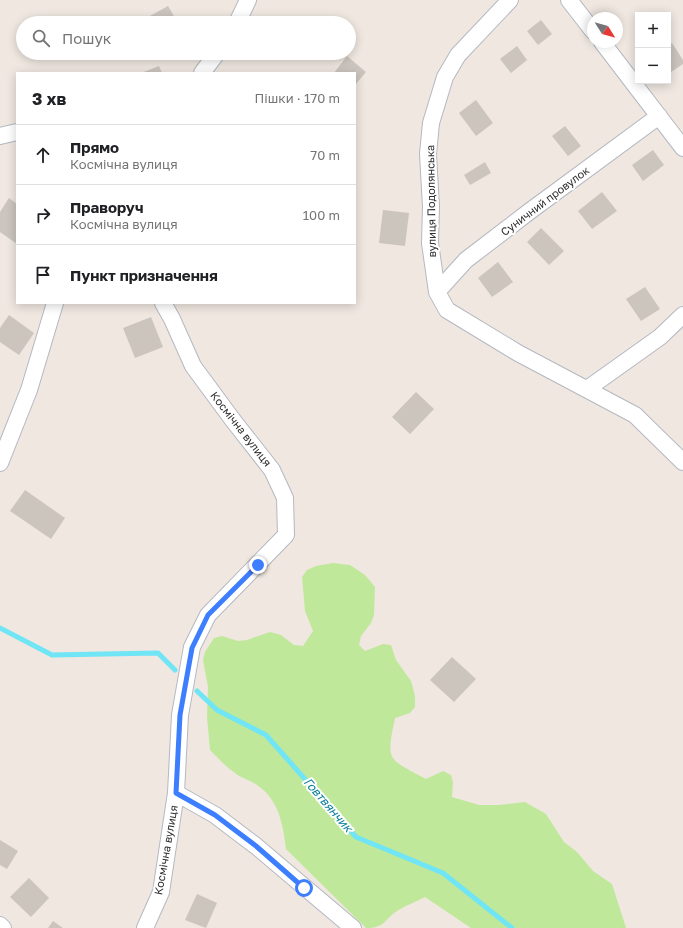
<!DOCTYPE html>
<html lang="uk">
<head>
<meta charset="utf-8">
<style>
	body { margin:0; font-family:"Golos Text",sans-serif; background:#f6f6f6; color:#202124 }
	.controls { position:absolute; right:12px; top:12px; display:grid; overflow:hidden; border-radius:0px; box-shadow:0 2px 10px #0003 }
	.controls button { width:36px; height:36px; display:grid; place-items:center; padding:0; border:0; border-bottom:1px solid #e0e0e0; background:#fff; color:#202124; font:20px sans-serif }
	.compass { position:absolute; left:587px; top:12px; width:36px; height:36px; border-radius:50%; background:#fff; box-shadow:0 2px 10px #0003; rotate:127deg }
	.stop { position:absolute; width:12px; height:12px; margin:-9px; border:3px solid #3d7eff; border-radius:50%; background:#fff }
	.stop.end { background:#3d7eff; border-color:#fff; box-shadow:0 1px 4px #0008 }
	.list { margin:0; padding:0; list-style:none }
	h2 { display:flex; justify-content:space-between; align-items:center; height:52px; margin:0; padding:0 16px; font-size:17px }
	h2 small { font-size:13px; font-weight:400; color:#757577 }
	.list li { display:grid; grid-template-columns:26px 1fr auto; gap:12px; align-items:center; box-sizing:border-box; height:60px; padding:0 16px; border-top:1px solid #e0e0e0 }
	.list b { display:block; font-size:15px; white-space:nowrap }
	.list p { margin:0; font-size:13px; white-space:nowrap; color:#757577 }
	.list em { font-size:13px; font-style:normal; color:#757577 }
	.icon { flex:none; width:22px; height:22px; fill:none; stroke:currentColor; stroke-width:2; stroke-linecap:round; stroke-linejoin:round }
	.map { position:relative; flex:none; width:683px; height:928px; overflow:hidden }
	.search { position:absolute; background:#fff; box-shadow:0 2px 10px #0003; left:16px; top:16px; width:340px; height:44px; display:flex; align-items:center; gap:10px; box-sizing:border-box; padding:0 14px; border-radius:22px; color:#757577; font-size:15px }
	.panel { position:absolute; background:#fff; box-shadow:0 2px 10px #0003; left:16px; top:72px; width:340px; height:232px; border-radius:0px }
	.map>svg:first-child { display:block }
	.green { fill:#c0e89a }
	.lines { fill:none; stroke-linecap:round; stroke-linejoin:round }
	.stream { stroke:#6fe5f5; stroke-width:5 }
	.building { fill:#cbc5be }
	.street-casing { stroke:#b4b8c1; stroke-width:18 }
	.street { stroke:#fff; stroke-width:16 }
	.route { stroke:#3d7eff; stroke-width:5 }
	.labels { text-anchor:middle; stroke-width:4; stroke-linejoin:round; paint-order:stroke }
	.street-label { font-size:11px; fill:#2e2e2e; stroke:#fff }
	.water-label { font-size:12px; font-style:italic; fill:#087d9a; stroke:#fff }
</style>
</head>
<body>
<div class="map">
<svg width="683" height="928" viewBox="0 0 683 928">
	<rect width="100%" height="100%" fill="#efe7e0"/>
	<path class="green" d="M333,563L350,565L365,575L375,587L374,615L371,623L361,636L359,645L365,651L383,644L391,645L396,660L411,681L415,696V707L410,713L395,718C386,762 387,758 426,779L443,771L451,775L453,782L452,797L479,805H499L525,802L546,814L564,842L577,852L593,871L612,884L626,928H471L425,897C416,902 406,905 397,911C383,920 386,928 366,928L286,849C283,824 279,800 257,785C250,780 241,778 235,773C226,767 218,758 210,750L207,717L208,687L203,660L205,652L214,638L222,636L238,641L247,640L270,632L281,635L294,645L303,646L313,631L305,611L302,577L307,570L316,566Z"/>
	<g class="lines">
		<path class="stream" d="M0,628L52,655L158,653L175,670
			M197,691L217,710L266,735L356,837L443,873L512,928"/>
	</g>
	<path class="building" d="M168,6L178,23H151L148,17Z
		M541,20L552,34L538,45L527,31Z
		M672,43L683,60V64L668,74V46Z
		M517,46L527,60L511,73L500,59Z
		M347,56L366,72L355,85V73H334Z
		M159,66L162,73H141Z
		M476,100L493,123L476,136L459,113Z
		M565,126L581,146L568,156L552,136Z
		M653,150L664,165L643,181L632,165Z
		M485,162L491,173L470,185L464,175Z
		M602,192L617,211L592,229L578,211Z
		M9,198L17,204V244L0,232V212Z
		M383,210L409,213L405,246L379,243Z
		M541,228L564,251L549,265L527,242Z
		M498,262L513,282L492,297L478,278Z
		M645,287L660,309L641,321L626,299Z
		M9,315L34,333L19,355L0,342V328Z
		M151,317L163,347L135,358L123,328Z
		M416,392L434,409L410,434L392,417Z
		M25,490L65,518L51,539L10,511Z
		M452,657L476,679L454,702L430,680Z
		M0,840L18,851L7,869L0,865Z
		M29,878L49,898L31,917L10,897Z
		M197,894L217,903L206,928L185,920Z
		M53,921L63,928H48Z"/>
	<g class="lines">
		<defs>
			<path id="street" d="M510,0L458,55L445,77L431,123L428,154L431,207L430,243L437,292L447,310L518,353L635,415L683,462
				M569,0L593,31
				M237,23L248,0
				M602,42L683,148
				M202,73L217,53
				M0,136L17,132
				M437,292L466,260L530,211L659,116
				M587,389L660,337L683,315
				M0,463L29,390L55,303
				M176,793L215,815L256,846L353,928
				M0,925L3,928
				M145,928L161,892L176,793L180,715L192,647L208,615L286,535L285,498L272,470L232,419L193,366L172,319L163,303"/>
		</defs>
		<use href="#street" class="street-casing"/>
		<use href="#street" class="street"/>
	</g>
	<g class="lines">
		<path class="route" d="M258,565L208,615L192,648L180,715L176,793L215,815L256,846L304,888"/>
	</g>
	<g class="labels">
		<g class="street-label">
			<text transform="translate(431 201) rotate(-91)" y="4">вулиця Подолянська</text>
			<text transform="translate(545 201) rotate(-37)" y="4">Суничний провулок</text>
			<text transform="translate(241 429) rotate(52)" y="4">Космічна вулиця</text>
			<text transform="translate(166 850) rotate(-80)" y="4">Космічна вулиця</text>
		</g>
		<g class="water-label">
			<text transform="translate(328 805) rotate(49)" y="4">Говтвянчик</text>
		</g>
	</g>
</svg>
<div class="controls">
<button>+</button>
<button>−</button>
</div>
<svg class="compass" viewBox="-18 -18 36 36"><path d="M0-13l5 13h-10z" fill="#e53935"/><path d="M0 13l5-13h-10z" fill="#757577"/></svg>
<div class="stop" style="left:304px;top:888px"></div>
<div class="stop end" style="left:258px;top:565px"></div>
<div class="search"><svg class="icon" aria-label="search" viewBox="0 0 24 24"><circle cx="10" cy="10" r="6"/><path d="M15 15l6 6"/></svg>Пошук</div>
<section class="panel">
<h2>3 хв<small>Пішки · 170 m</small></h2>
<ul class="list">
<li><svg class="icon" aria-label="ahead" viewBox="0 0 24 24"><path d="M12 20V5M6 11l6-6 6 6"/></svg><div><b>Прямо</b><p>Космічна вулиця</p></div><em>70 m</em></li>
<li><svg class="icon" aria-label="right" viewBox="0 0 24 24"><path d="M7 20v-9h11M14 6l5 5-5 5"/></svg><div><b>Праворуч</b><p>Космічна вулиця</p></div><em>100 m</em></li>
<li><svg class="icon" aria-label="arrive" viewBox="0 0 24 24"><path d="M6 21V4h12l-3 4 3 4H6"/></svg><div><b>Пункт призначення</b></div></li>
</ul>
</section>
</div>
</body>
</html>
